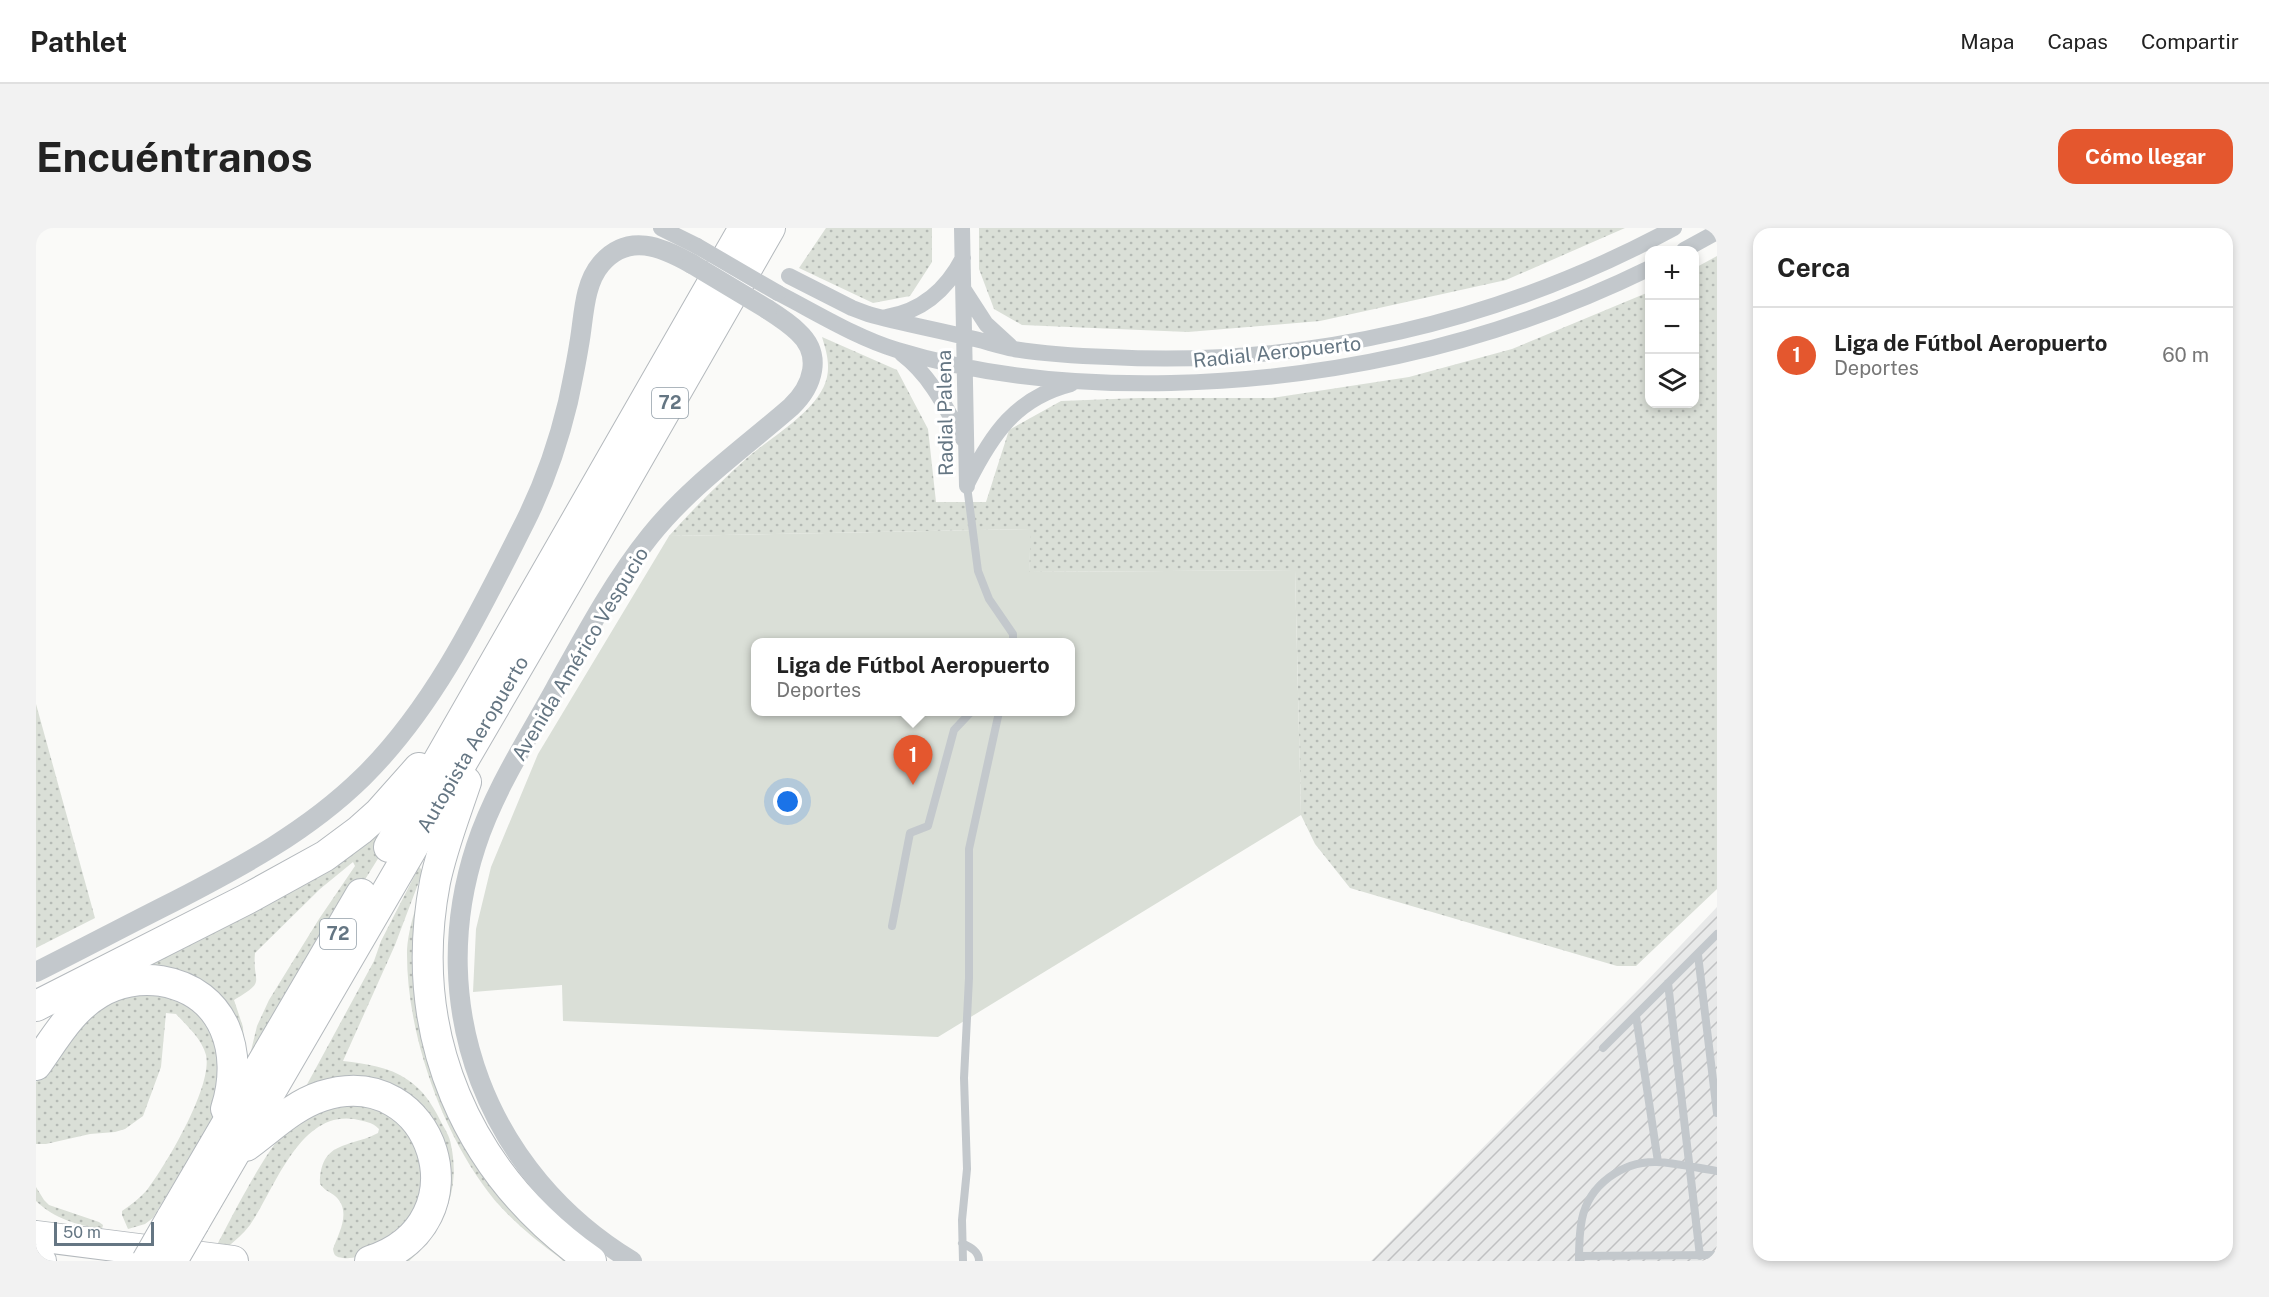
<!DOCTYPE html>
<html lang="es">
<head>
<meta charset="utf-8">
<style>
	body { margin:0; font-family:"Public Sans",sans-serif; background:#f2f2f2; color:#222 }
	.controls { position:absolute; right:18px; top:18px; display:grid; overflow:hidden; border-radius:12px; box-shadow:0 3px 9px #0003 }
	.controls button { width:54px; height:54px; display:grid; place-items:center; padding:0; border:0; border-bottom:2px solid #e0e0e0; background:#fff; color:#222; font:30px sans-serif }
	.scale { position:absolute; left:18px; bottom:15px; width:100px; box-sizing:border-box; padding-left:6px; border:3px solid #657683; border-top:0; font-size:16px; line-height:21px; white-space:nowrap; color:#657683; -webkit-text-stroke:4px #fff; paint-order:stroke }
	.you { position:absolute; left:752px; top:574px; width:21px; height:21px; margin:-15px; border:4px solid #fff; border-radius:50%; background:#1a73e8; box-shadow:0 0 0 9px #1a73e833 }
	.badge { display:grid; place-items:center; width:39px; height:39px; border-radius:50%; background:#e4572e; color:#fff; font-size:20px; font-weight:700 }
	.pin { position:absolute; translate:-50% -50px; filter:drop-shadow(0 2px 3px #0008) }
	.pin::after { content:''; position:absolute; top:32px; width:21px; height:18px; background:inherit; clip-path:polygon(0 0,100% 0,50% 100%) }
	.popup { position:absolute; left:715px; top:410px; width:324px; height:78px; box-sizing:border-box; display:grid; place-content:center; border-radius:12px; background:#fff; filter:drop-shadow(0 2px 4px #0005); font-size:20px; white-space:nowrap; color:#767676 }
	.popup b { font-size:22px; color:#222 }
	.popup::after { content:''; position:absolute; left:50%; top:100%; margin-left:-12px; border:12px solid transparent; border-top-color:#fff }
	.list { margin:0; padding:0; list-style:none }
	h2 { display:flex; justify-content:space-between; align-items:center; height:78px; margin:0; padding:0 24px; font-size:26px }
	h2 small { font-size:20px; font-weight:400; color:#767676 }
	.list li { display:grid; grid-template-columns:39px 1fr auto; gap:18px; align-items:center; box-sizing:border-box; height:96px; padding:0 24px; border-top:2px solid #e0e0e0 }
	.list b { display:block; font-size:22px; white-space:nowrap }
	.list p { margin:0; font-size:20px; white-space:nowrap; color:#767676 }
	.list em { font-size:20px; font-style:normal; color:#767676 }
	.icon { flex:none; width:33px; height:33px; fill:none; stroke:currentColor; stroke-width:2; stroke-linecap:round; stroke-linejoin:round }
	.map { position:relative; flex:none; width:1681px; height:1033px; overflow:hidden; border-radius:18px }
	header { display:flex; align-items:center; gap:36px; box-sizing:border-box; height:84px; padding:0 30px; background:#fff; border-bottom:2px solid #e0e0e0 }
	header strong { font-size:28px }
	nav { display:flex; gap:33px; margin-inline-start:auto; font-size:21px }
	.intro { display:flex; align-items:center; justify-content:space-between; box-sizing:border-box; height:144px; padding:0 36px }
	h1 { margin:0; font-size:42px }
	.button { padding:15px 27px; border-radius:18px; background:#e4572e; color:#fff; font-size:21px; font-weight:700 }
	main { display:flex; gap:36px; padding:0 36px }
	aside { flex:1; background:#fff; border-radius:18px; box-shadow:0 3px 9px #0003 }
	.map>svg:first-child { display:block }
	.industrial { fill:url(#industrial-furrows) }
	.grass { fill:url(#grass-dots) }
	.garden { fill:#dadfd7; fill-rule:evenodd }
	.lines { fill:none; stroke-linecap:round; stroke-linejoin:round }
	.motorway-casing { stroke:#b4b9bd; stroke-width:32 }
	.service { stroke:#c3c8cc; stroke-width:8 }
	.minor { stroke:#c3c8cc; stroke-width:16 }
	.tertiary { stroke:#c3c8cc; stroke-width:20 }
	.motorway { stroke:#fff; stroke-width:30 }
	.motorway-bridge-casing { stroke:#b4b9bd; stroke-width:32; stroke-linecap:butt }
	.minor-bridge { stroke:#c3c8cc; stroke-width:16 }
	.tertiary-bridge { stroke:#c3c8cc; stroke-width:20 }
	.motorway-bridge { stroke:#fff; stroke-width:30 }
	.labels { text-anchor:middle; stroke-width:6; stroke-linejoin:round; paint-order:stroke }
	.shield { fill:#fff; stroke:#939fa8; stroke-width:1.5 }
	.shield-label { font-size:18px; font-weight:bold; fill:#657683 }
	.street-label { font-size:20px; fill:#657683; stroke:#fff }
</style>
</head>
<body>
<header>
<strong>Pathlet</strong>
<nav><a>Mapa</a><a>Capas</a><a>Compartir</a></nav>
</header>
<div class="intro"><h1>Encuéntranos</h1><a class="button">Cómo llegar</a></div>
<main>
<div class="map">
<svg width="1681" height="1033" viewBox="0 0 1681 1033">
	<defs>
		<pattern id="industrial-furrows" width="10" height="10" patternUnits="userSpaceOnUse" patternTransform="scale(1.5)"><rect width="10" height="10" fill="#e8e9e9"/><path d="M-1 1l2-2M0 10L10 0M9 11l2-2" fill="none" stroke="#c0c1c2"/></pattern>
		<pattern id="grass-dots" width="8" height="8" patternUnits="userSpaceOnUse" patternTransform="scale(1.5)"><rect width="8" height="8" fill="#dadfd7"/><path d="M2 2h.1M6 6h.1" fill="none" stroke="#b4b9b4" stroke-width="1.8" stroke-linecap="round"/></pattern>
	</defs>
	<rect width="100%" height="100%" fill="#fafaf8"/>
	<path class="industrial" d="M1681,679V1033H1335L1608,756Z"/>
	<path class="grass" d="M790,0H896V34L874,68L837,75L763,40Z
		M943,0H1589L1470,52L1284,93L1152,104L986,97L958,81L943,41Z
		M1681,28V661L1600,738H1581L1314,660L1279,616L1265,587L1259,342L993,344L994,301L633,308C658,280 683,255 711,230C735,209 784,182 791,149C794,135 790,122 786,109L861,142L892,201L900,274H950L973,202L1025,173L1103,170H1236L1373,149L1476,121L1613,64L1614,176H1658L1659,40Z
		M0,476L59,690L0,720Z
		M353,593L361,600L217,832L213,831L221,798L233,772L283,691L319,638L317,634L284,661L219,725C216,756 232,752 198,772L207,799L208,820L202,818L101,737Z
		M383,639L387,643L359,717L307,833C330,836 352,838 372,852C387,862 396,876 404,892C408,900 414,908 415,917C425,962 407,1004 373,1033H353L390,1002L383,888L268,862L338,733L345,713Z
		M382,673L401,838L545,1033H527L524,1030C495,1009 465,984 445,954C401,891 370,799 371,722C372,705 377,688 382,673Z
		M116,762L161,782L183,815L180,881L174,895L117,990L109,996L92,1001L86,987V983C95,977 104,970 111,962C130,937 177,858 170,827C166,811 151,798 140,786L130,785L125,839L107,888L89,901L79,904L54,906L10,916H0V854L34,804L62,776Z
		M337,874L385,914L387,976C365,998 340,1033 307,1030C300,1029 298,1028 297,1021C303,1004 316,983 299,968C294,964 288,962 284,956C284,912 314,920 342,905L343,901C337,894 327,893 318,891C263,883 239,961 214,997C207,1006 199,1013 190,1020L180,1019C196,989 243,892 273,883C291,877 318,876 337,874Z
		M0,959L8,972L13,977L63,994L67,997L66,1001C41,997 19,991 0,973Z"/>
	<path class="garden" d="M995,301L993,344L1259,342L1265,587L902,809L527,793L526,757L437,764L440,701L455,639L502,526L633,308ZM720,414H1034V484H720Z"/>
	<g class="lines">
		<defs>
			<g id="motorway">
				<path d="M430,554C419,587 406,620 399,654C370,806 430,945 555,1033"/>
				<path d="M353,619L708,0"/>
				<path d="M0,778L211,671L289,628L324,602L343,585L383,540"/>
				<path d="M0,837C18,812 35,781 63,765C81,754 104,750 125,753C190,764 208,825 190,881"/>
				<path d="M210,918C235,900 256,878 286,868C398,832 451,996 334,1033"/>
				<path d="M135,991L325,666"/>
				<path id="s1" d="M158,995L534,349L734,0"/>
				<path d="M0,1008L197,1033"/>
				<path d="M0,1032L5,1033"/>
			</g>
		</defs>
		<use href="#motorway" class="motorway-casing"/>
		<path class="service" d="M931,258L942,343L953,371L977,406V414
			M856,698L874,605L892,598L918,502L935,484
			M1662,727L1681,885
			M1632,755L1664,1028
			M1600,788L1622,934
			M1567,820L1681,706
			M926,1015C934,1019 943,1023 943,1033
			M1543,1028L1681,1027
			M927,1033L926,992L931,941L928,850L933,750V621L963,484
			M1543,1033C1543,1019 1543,1005 1546,991C1553,957 1586,933 1621,934C1641,935 1661,940 1681,943"/>
		<path class="minor" d="M625,0L661,18
			M926,0L931,258
			M1648,22L1681,4
			M753,48L816,80L832,86C864,95 897,101 930,109C946,112 962,118 978,121C1010,126 1042,128 1073,129C1269,140 1466,93 1638,0
			M928,62L950,96L974,118
			M742,65C781,85 819,109 861,122C949,149 1043,157 1135,155C1303,151 1463,114 1614,40
			M851,89C886,83 911,61 927,30
			M866,126C895,148 910,180 927,211
			M932,254C956,206 980,170 1035,156"/>
		<path class="tertiary" d="M0,744C46,721 91,697 137,674C205,639 272,603 327,549C399,478 444,383 489,294C508,256 522,216 532,174C536,155 540,136 543,117C548,91 547,57 565,36C592,4 626,19 656,36
			M596,1033C452,946 387,779 440,618C458,563 491,512 519,461C548,409 577,354 614,308C654,258 708,220 755,179C777,158 787,127 762,104C753,95 742,88 731,81"/>
		<use href="#motorway" class="motorway"/>
		<defs>
			<path id="motorway-bridge" d="M111,1033L135,991
				M136,1033L158,995"/>
		</defs>
		<use href="#motorway-bridge" class="motorway-bridge-casing"/>
		<path class="minor-bridge" d="M661,18L742,65"/>
		<path class="tertiary-bridge" d="M656,36L731,81"/>
		<use href="#motorway-bridge" class="motorway-bridge"/>
	</g>
	<g class="labels">
		<g class="shield">
			<rect x="616" y="160" width="36" height="30" rx="4.5"/>
			<rect x="284" y="691" width="36" height="30" rx="4.5"/>
		</g>
		<g class="shield-label">
			<text x="634" y="181">72</text>
			<text x="302" y="712">72</text>
		</g>
		<g class="street-label">
			<text transform="translate(1241 124) rotate(-6)" y="7">Radial Aeropuerto</text>
			<text transform="translate(909 185) rotate(-91)" y="7">Radial Palena</text>
			<text transform="translate(544 426) rotate(-59)" y="7">Avenida Américo Vespucio</text>
			<text dy="7" stroke="none"><textPath href="#s1" startOffset="554">Autopista Aeropuerto</textPath></text>
		</g>
	</g>
</svg>
<div class="controls">
<button>+</button>
<button>−</button>
<button><svg class="icon" aria-label="layers" viewBox="0 0 24 24"><path d="M12 4l9 5-9 5-9-5zM3 14l9 5 9-5"/></svg></button>
</div>
<div class="scale">50 m</div>
<div class="you"></div>
<div class="pin badge" style="left:877px;top:557px">1</div>
<div class="popup"><b>Liga de Fútbol Aeropuerto</b>Deportes</div>
</div>
<aside>
<h2>Cerca<small></small></h2>
<ul class="list">
<li><span class="badge">1</span><div><b>Liga de Fútbol Aeropuerto</b><p>Deportes</p></div><em>60 m</em></li>
</ul>
</aside>
</main>
</body>
</html>
